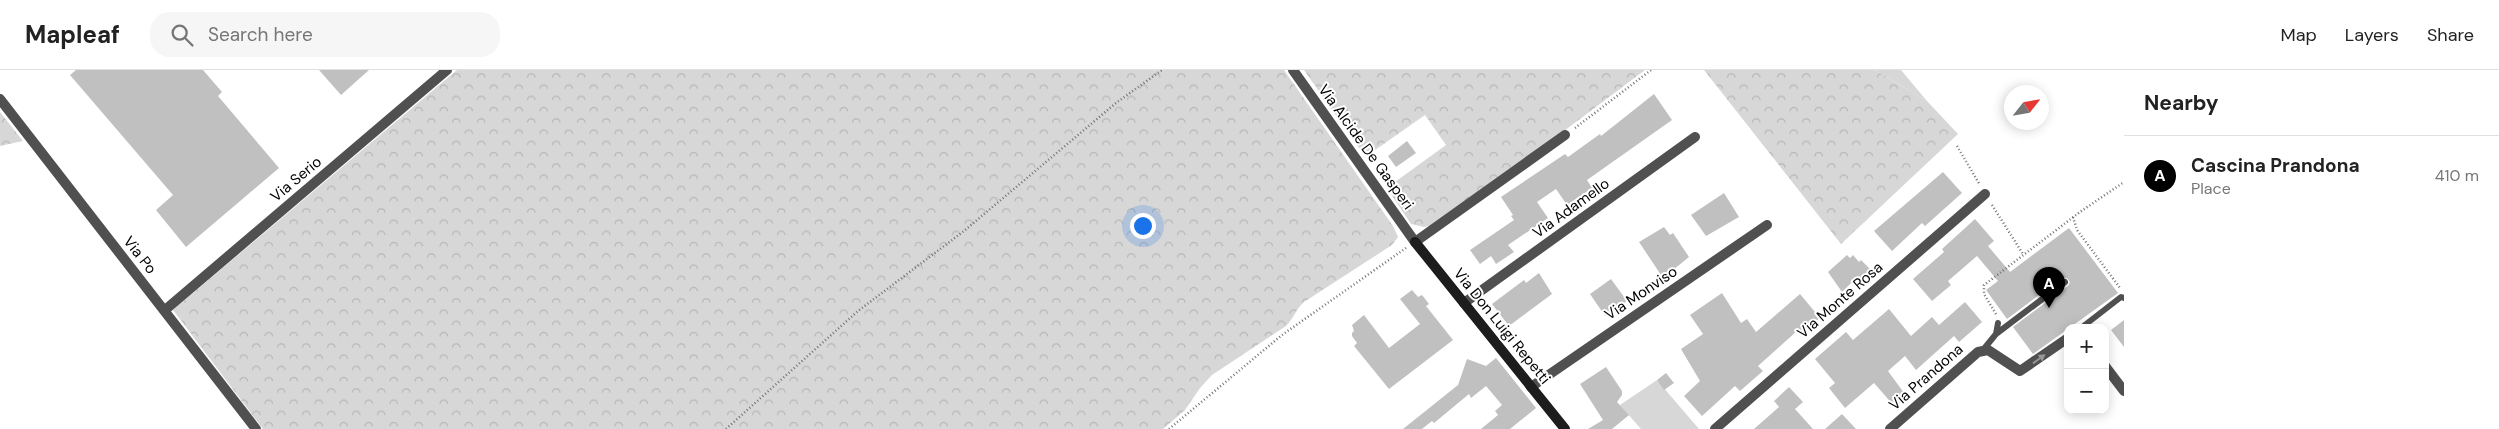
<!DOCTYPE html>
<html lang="en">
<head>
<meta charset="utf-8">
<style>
	body { margin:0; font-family:"DM Sans",sans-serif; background:#f6f6f6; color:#222 }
	.controls { position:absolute; right:15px; bottom:15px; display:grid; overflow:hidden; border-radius:10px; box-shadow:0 2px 12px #0003 }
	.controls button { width:45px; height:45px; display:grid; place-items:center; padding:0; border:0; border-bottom:1px solid #e0e0e0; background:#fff; color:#222; font:25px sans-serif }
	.compass { position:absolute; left:2004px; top:15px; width:45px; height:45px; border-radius:50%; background:#fff; box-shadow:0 2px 12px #0003; rotate:59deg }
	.you { position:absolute; left:1142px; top:155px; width:18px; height:18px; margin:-12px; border:4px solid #fff; border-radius:50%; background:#1a73e8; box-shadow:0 0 0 8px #1a73e833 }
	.badge { display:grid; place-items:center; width:32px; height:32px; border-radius:50%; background:#000; color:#fff; font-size:16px; font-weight:700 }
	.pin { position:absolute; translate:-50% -41px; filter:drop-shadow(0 1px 2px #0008) }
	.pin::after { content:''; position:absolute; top:26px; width:18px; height:15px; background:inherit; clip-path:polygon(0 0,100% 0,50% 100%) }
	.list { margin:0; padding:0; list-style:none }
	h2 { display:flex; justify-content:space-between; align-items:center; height:65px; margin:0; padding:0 20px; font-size:21px }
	h2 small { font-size:16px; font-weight:400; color:#767676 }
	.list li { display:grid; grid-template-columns:32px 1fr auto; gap:15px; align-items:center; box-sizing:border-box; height:80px; padding:0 20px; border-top:1px solid #e0e0e0 }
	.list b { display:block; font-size:19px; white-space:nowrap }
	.list p { margin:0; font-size:16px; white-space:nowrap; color:#767676 }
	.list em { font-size:16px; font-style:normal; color:#767676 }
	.icon { flex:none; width:28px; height:28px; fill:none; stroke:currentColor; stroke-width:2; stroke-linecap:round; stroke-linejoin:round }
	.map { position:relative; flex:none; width:2124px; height:359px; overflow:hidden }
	header { display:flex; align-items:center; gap:30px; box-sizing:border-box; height:70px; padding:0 25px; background:#fff; border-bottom:1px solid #e0e0e0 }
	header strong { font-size:24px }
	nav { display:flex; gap:28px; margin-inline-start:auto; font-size:18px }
	.search { width:350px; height:45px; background:#f6f6f6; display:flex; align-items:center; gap:12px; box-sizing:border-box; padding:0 18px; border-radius:20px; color:#767676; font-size:19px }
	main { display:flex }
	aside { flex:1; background:#fff }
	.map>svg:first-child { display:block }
	.grass { fill:#d7d7d7 }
	.forest { fill:url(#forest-crowns) }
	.building { fill:#c0c0c0 }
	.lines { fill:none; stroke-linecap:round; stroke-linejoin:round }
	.path { stroke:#727272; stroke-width:2.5; stroke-dasharray:1 2.5; stroke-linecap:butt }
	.lane { stroke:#505050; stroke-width:6 }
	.street { stroke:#505050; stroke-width:10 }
	.secondary { stroke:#1d1d1d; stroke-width:10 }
	.oneway { fill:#969696 }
	.labels { text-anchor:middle; stroke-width:4; stroke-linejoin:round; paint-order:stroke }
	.street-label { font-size:15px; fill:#000; stroke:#fff }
</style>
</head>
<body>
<header>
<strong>Mapleaf</strong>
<div class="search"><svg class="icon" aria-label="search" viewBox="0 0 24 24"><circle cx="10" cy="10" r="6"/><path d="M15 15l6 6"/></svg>Search here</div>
<nav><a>Map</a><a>Layers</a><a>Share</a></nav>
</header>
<main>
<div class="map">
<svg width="2124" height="359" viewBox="0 0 2124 359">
	<defs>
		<pattern id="forest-crowns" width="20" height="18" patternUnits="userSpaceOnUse" patternTransform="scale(1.25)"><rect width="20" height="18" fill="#d7d7d7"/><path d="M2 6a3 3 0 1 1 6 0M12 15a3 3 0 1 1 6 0" fill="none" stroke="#b7b7b7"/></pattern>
	</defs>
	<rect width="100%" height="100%" fill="#fff"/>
	<path class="grass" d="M1875,0H1901L1927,31Z
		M1657,310L1699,359H1641L1620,335Z"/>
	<path class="forest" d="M457,0H1284L1393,156L1398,167L1392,175L1304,232C1296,239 1294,248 1286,256L1212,305L1200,318L1185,340L1163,359H263L173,240Z
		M1304,0H1645L1564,61L1429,156L1424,157L1411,154L1389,121L1395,112L1446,75L1425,45L1368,85L1360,79Z
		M1704,0H1875L1927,31L1958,64L1841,174Z
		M0,42L23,71L0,76Z"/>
	<path class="building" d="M76,0H203L222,22L218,26L279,98L186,177L156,140L173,125L70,5Z
		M319,0H369L341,25Z
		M1654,24L1672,50L1587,110L1592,118L1567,135L1556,119L1537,132L1548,148L1508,175L1514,182L1496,194L1491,186L1480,194L1470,180L1514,150L1511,146L1513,145L1501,127L1565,84L1568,87L1600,64L1601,66Z
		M1407,71L1416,83L1396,97L1388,86Z
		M1943,102L1962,123L1925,156L1922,153L1892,181L1874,161Z
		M1724,123L1739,147L1706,166L1691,145Z
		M1975,149L1994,171L1988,176L2010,202L2069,158L2118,223L2033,284L2013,257L2068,216L2070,212L2067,208H2062L2007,249L1986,220L1998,211L1977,186L1948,211L1951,215L1932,231L1913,209L1944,182L1942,179Z
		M1664,157L1670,165L1673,163L1689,187L1663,208L1639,172Z
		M1847,185L1850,188L1853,185L1859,192L1861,190L1871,200L1854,215L1851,213L1842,222L1828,202Z
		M1539,203L1552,224L1509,256L1492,234L1524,210L1526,213Z
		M1611,209L1627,231L1605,246L1590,224Z
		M1412,220L1418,227L1422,225L1429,234L1426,236L1453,270L1389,319L1354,276L1357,273L1352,266V263L1354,261L1352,255L1364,245L1389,278L1420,254L1400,229Z
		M1722,223L1741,253L1747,249L1756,262L1800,224L1820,248L1799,263L1797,261L1758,296L1763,301L1740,321L1735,316L1702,346L1684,326L1700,311L1681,279L1703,264L1690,245Z
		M1965,232L1982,252L1959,272L1954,266L1916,300L1905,286L1888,301L1907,327L1895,337L1874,313L1845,338L1829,318L1835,313L1815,289L1846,262L1853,270L1889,239L1911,266L1932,247L1939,255Z
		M2124,250V277L2111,260Z
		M1496,288L1536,338L1510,359H1481L1498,345L1495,341L1502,335L1486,316L1471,328L1469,324L1434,353L1432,351L1422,359H1403L1458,315L1467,289L1486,296Z
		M1606,297L1622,321V325L1617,332L1629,345L1612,359H1588L1603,350L1580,314Z
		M1666,303L1674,313L1664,320L1657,310Z
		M1789,317L1803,332L1795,339L1813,359H1754L1779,337L1774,331Z
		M1842,344L1856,359H1825Z"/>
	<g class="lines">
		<path class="path" d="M1575,58L1651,0
			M1957,76L1980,115
			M1992,135L2023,184
			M2073,147L2077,160L2120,218
			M1996,244L1984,224V215L2080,142L2124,112
			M726,359L858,241L964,161L1116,33L1162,0
			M1169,359L1282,265L1406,178"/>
		<path class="lane" d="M2081,258L2121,227L2124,228
			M1996,264L2065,212
			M1983,280L1996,264L1998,253"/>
		<path class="street" d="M1293,0L1415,172L1565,65
			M0,29L256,359
			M1464,233L1695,67
			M165,240L447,0
			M2105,296L2124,321
			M1531,317L1767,155
			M1715,359L1985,124
			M1890,359L1978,282L1988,280L2020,301L2068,268"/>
		<path class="secondary" d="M1415,172L1565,359"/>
	</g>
	<defs><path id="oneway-solid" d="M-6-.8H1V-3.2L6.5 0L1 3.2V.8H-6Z" transform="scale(1.25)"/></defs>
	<use class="oneway" href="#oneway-solid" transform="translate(2039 289) rotate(-36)"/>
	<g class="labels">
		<g class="street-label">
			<text transform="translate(1366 77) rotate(54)" y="5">Via Alcide De Gasperi</text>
			<text transform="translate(296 109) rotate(-40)" y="5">Via Serio</text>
			<text transform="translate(1571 138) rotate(-36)" y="5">Via Adamello</text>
			<text transform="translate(140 185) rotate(52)" y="5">Via Po</text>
			<text transform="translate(1641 223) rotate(-34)" y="5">Via Monviso</text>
			<text transform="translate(1840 230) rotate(-41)" y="5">Via Monte Rosa</text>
			<text transform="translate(1502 256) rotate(51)" y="5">Via Don Luigi Repetti</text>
			<text transform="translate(1926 307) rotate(-41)" y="5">Via Prandona</text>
		</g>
	</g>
</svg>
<div class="controls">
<button>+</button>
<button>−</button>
</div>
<svg class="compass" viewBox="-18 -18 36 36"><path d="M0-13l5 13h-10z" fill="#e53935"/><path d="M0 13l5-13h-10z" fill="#767676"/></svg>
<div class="you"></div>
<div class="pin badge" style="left:2049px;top:238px">A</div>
</div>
<aside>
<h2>Nearby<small></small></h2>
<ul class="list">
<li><span class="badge">A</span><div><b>Cascina Prandona</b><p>Place</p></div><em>410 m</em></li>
</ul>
</aside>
</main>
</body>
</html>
